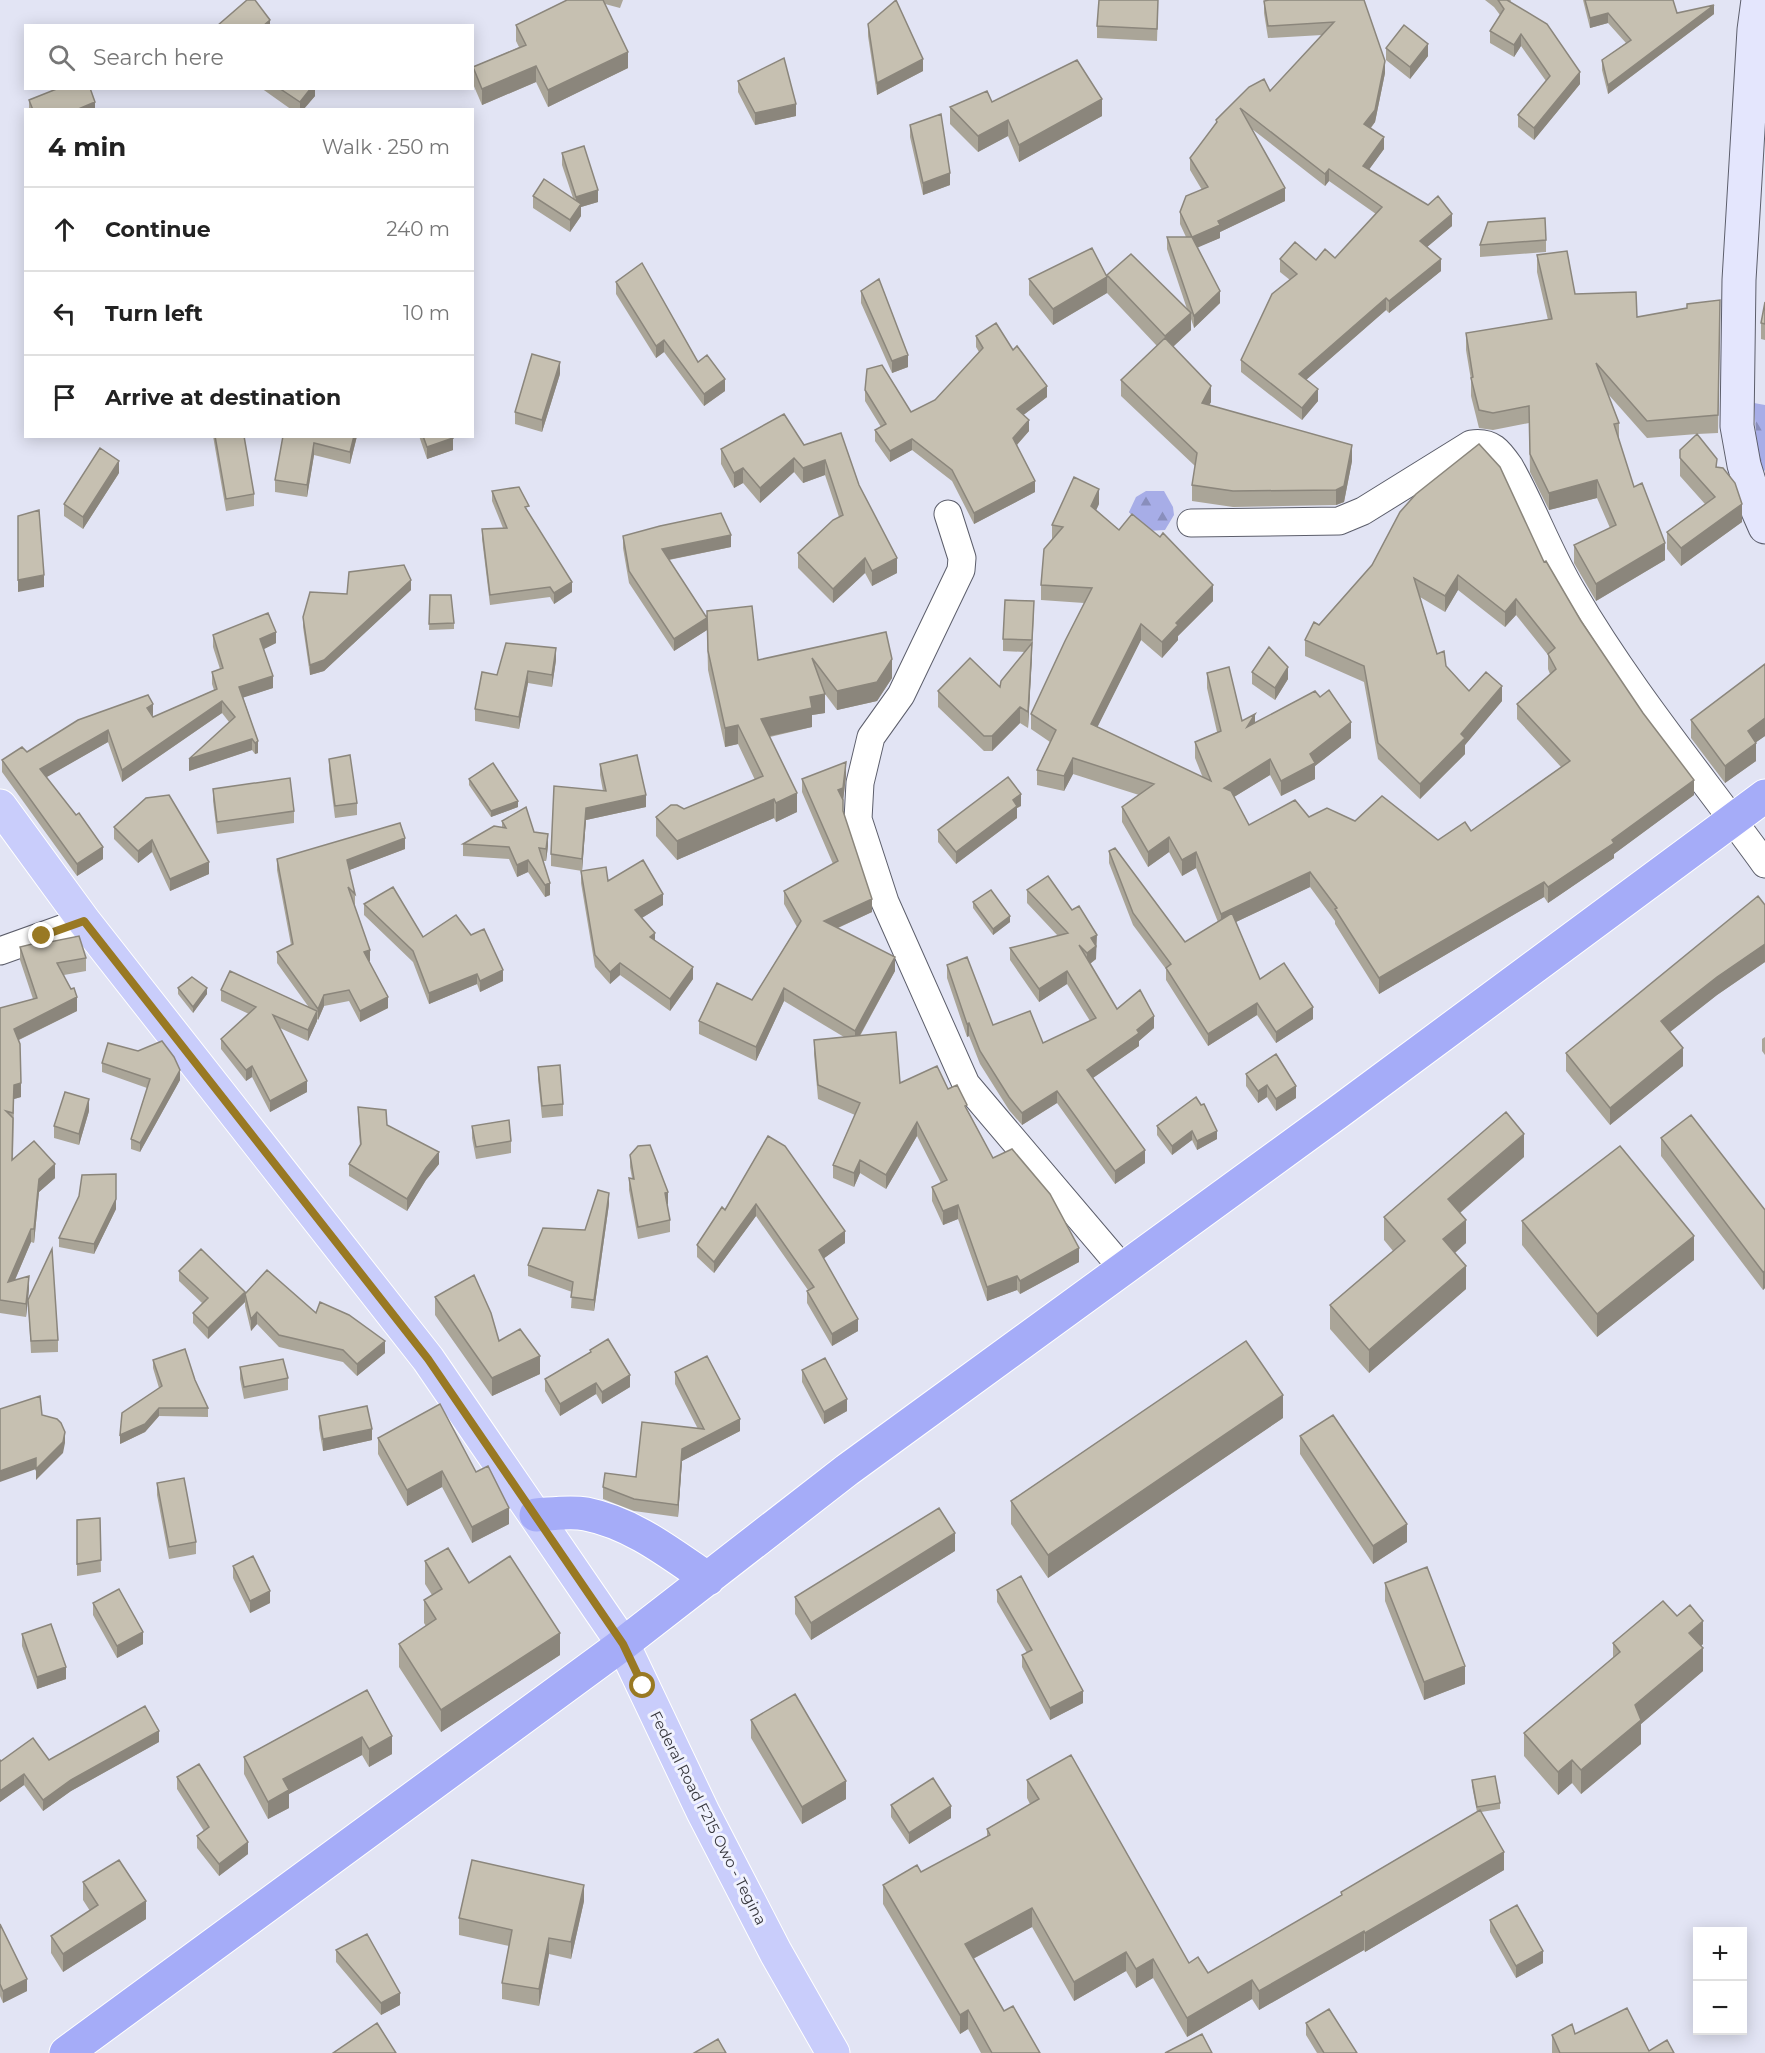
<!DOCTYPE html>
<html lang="en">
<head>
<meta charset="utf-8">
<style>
	body { margin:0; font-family:Montserrat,sans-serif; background:#f2f2f2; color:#222 }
	.controls { position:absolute; right:18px; bottom:18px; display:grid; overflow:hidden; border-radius:0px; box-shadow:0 3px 15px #0003 }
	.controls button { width:54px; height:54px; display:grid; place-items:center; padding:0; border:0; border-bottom:2px solid #e0e0e0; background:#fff; color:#222; font:30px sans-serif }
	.stop { position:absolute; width:18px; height:18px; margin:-14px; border:4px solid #997923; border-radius:50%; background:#fff }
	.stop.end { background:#997923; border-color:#fff; box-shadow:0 2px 6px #0008 }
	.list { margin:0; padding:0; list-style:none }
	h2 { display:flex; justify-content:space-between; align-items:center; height:78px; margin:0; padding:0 24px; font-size:26px }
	h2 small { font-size:20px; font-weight:400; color:#767676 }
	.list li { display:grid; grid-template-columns:39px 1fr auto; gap:18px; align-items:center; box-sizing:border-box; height:84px; padding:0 24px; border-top:2px solid #e0e0e0 }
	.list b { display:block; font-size:22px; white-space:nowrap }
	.list em { font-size:20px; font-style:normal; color:#767676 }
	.icon { flex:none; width:33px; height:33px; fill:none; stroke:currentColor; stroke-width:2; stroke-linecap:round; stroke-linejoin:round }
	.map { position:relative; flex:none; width:1765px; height:2053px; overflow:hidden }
	.search { position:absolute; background:#fff; box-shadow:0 3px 15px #0003; left:24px; top:24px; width:450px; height:66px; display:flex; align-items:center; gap:15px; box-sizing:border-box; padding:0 21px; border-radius:0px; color:#767676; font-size:22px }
	.panel { position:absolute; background:#fff; box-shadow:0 3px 15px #0003; left:24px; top:108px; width:450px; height:330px; border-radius:0px }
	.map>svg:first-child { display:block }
	.forest { fill:url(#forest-firs) }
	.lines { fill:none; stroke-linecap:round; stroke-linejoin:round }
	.street-casing { stroke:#5c5e6b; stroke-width:29 }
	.secondary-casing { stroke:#5c5e6b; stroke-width:35 }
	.primary-casing { stroke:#fff; stroke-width:35 }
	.highway-casing { stroke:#fff; stroke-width:35 }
	.street { stroke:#fff; stroke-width:27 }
	.secondary { stroke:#e4e6fd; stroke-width:33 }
	.primary { stroke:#c9cdfb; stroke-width:33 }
	.highway { stroke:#a5acf8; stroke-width:33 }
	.wall { fill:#aaa598 }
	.shaded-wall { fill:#8b867c }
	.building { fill:#c6c0b1; stroke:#8b867c; stroke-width:1.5 }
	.route { stroke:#997923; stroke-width:8 }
	.labels { text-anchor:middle; stroke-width:6; stroke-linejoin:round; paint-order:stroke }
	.street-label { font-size:15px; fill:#36363c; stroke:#f0f2fe }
</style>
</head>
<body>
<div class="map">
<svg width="1765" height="2053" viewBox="0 0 1765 2053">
	<defs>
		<pattern id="forest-firs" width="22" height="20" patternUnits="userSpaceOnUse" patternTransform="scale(1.5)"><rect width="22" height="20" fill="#a7ade7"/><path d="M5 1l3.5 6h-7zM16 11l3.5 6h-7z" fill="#898ebc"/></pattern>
	</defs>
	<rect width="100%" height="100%" fill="#e2e4f4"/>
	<path class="forest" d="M1754,403L1765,405V471L1758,465Z
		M1146,491H1164L1173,507L1174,515L1165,530L1147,531L1129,512L1136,497Z"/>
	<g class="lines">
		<defs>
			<path id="street" d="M948,514L962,558L961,570L901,695L871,737L860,783L858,819L885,902L966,1084L1123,1269
				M1191,523L1339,521L1363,511L1471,444C1492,441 1499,451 1510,467C1533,508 1549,553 1573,593C1629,689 1700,774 1765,864
				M0,951L84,921"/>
			<path id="secondary" d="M1758,0L1754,30L1739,280L1737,426L1744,465L1758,511L1765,527"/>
			<path id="primary" d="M0,806L84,921L428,1359L623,1644L703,1812L776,1953L833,2053"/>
			<path id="highway" d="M536,1515C552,1514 570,1511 586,1514C632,1523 670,1553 708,1579
				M66,2053L623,1644L847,1470L1337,1113L1765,796"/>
		</defs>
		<use href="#street" class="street-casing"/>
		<use href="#secondary" class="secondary-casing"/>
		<use href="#primary" class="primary-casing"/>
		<use href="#highway" class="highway-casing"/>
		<use href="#street" class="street"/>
		<use href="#secondary" class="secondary"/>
		<use href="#primary" class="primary"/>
		<use href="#highway" class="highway"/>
	</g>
	<path class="wall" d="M567,0H623L620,8L605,4L628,68L548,107L536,82L482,105L473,84V67L519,47L516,41V25Z
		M1364,0L1385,73L1375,122L1371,128L1384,149L1369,169L1452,226L1427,247L1441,271L1389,313L1386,310L1306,380L1318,401L1302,420L1241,372V360L1290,280L1280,272V259L1316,260L1335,258L1376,214L1329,181L1325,186L1252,129L1285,201L1220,232V238L1197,247L1220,303L1194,328L1191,319V330L1173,347L1211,402L1209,405L1352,461L1344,502L1336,505L1233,507L1192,501V485L1195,466L1121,396V380L1157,346L1107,293L1053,325L1029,295V279L1107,277V275L1187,309L1167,249V237H1186L1180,224V212L1202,190L1190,170V158L1216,124V120L1270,91L1322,35L1268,38L1264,13V1Z
		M1485,0H1511L1510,2L1580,84L1534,140L1518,127V115L1546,81L1521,46L1514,57L1490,43V31L1500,15L1494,7Z
		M1583,0H1673L1677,13L1714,14L1608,94L1602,70V60L1626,43L1608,23L1590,28Z
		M1158,11L1157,41L1097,38V26Z
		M868,24L923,71L877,95L868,36Z
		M1386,48L1428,56L1410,79L1386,60Z
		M738,81L796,116L755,125L738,92Z
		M261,88H315V96L303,110H292Z
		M29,100L95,110H29Z
		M992,102L1102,116L1019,162L1008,136L978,152L950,124V107Z
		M910,125L950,185L923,195L910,137Z
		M562,153L598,202L581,207V216L570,232L533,208V196L573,198L562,165Z
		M1546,240V252L1480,257V245Z
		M1537,255L1575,294L1637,317L1687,308L1720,300L1718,433L1697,434L1717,467L1742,522L1681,566L1667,549V532L1705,504L1680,476V450L1697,434L1647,438L1608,394L1619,423V441L1634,487L1665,560L1596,601L1574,563V545L1610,528L1597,498L1549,510L1530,472L1529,423L1493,430L1479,428L1471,396V380L1466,350V333L1548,320L1537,272Z
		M616,282L698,362L725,391L704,406L664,352L656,358L616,294Z
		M861,291L908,367L892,373L861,303Z
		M1765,302V340L1761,339V323Z
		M976,336L1013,350L1047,397L1023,415L1029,431L1017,445L1035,492L974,524L952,481L912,450L890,462L875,441V430L881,427L865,401V390L911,412L935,400L979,352L976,347Z
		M560,374L542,432L515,424V412Z
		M213,436H244L254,494V506L226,511Z
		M283,436H357L350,464L314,455L307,497L275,492V480Z
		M419,436H452L453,450L427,459Z
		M804,445L859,485L897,573L872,586L865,573L833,603L798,568V553L839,517L825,475L803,483L794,472L760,503L743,483L734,488L721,464V449Z
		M119,473L83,529L64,516V504Z
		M492,491L529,513L572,592L554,604L550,597L490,605L482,539V529L503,528L492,501Z
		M1099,504L1096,510L1119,530L1213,601L1178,636V640L1162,658L1141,640L1097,727L1203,778L1195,758V742L1217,732L1207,688V673L1242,721L1351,738L1315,766V779L1281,796L1270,775L1234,797L1249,825L1309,817L1355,821L1438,840L1471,831L1561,767L1517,719V704L1550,674L1548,669V655L1516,615L1505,627L1458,590L1445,612L1420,597L1437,654L1446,666L1469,691L1502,701L1465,745V754L1420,799L1378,759L1364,682L1305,656V640L1372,565L1544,562L1694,795L1614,854V858L1548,903L1544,897L1379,994L1335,924V921L1310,887L1236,922L1260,979L1313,1019L1276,1043L1257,1015L1208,1046L1166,980V969L1133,925L1109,863V851L1185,942L1218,922L1196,868L1182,876L1169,852L1148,867L1122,822V807L1139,795L1073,774L1064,791L1037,785V770L1050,742L1031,729V714L1084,603L1041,600V585L1052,540V525Z
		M623,536L731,547L669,560L707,618L758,660L886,632L892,678L877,701L837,710L825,694V713L812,715V727L770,737L797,812L776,822L774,818L677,860L656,836V817L684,809L755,780L738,744L725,747L708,670L707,630L674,651L629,583L623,548Z
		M411,590L324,671L310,675L303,627V617L347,594Z
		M430,595L454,623V629L429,630Z
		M1034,613L1028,728L1020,723L992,751H984L938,707V691L1000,687L1025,652L1003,651V639Z
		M213,635L276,643L264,649L273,688L243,697L258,741V753L255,754L252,750L189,771L229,722L222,713L122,782L108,742L46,777L76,815L103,859L77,876L2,772V760L153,716V717L214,690L212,684V672L220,669L213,647Z
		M556,660L552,687L528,683L519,729L475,721V709L497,675Z
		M1765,664V736L1756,742V761L1725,783L1691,738V720Z
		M1252,672L1288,679L1275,700L1252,684Z
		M329,759L357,803V815L335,818L329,771Z
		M600,764L646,807L586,820L582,871L551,866V854L603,791L600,775Z
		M846,776L843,802V811L872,912L838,928L895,971L860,1036L900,1083L948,1089L967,1109L993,1158L1079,1262L1020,1294L1017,1290L987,1301L958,1219L943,1225L932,1201V1187L941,1183L917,1136L886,1189L860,1173L854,1187L833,1178V1165L855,1115L818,1099L814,1054V1040L844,1037L784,1001L756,1061L699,1034V1021L752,1000L797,927L784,904V891L833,864L802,792V779Z
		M469,779L518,807L491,817L469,785Z
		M213,789L294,811V823L217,834L213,801Z
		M146,798L209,874L170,891L152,852L138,863L114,839V827Z
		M1021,806L1017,808V818L956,864L938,842V830Z
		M502,821L534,832L548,846L546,861H543L550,895L545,897L528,872L517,877L509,859L463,856V844L502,827Z
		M405,849L349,870L355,894V906L354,904L370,961H369L388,1008L360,1022L349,1001L324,1006L318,1020L317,1019V1021L308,1041L280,1028L307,1092L270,1112L252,1077L246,1081L221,1049V1039L249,1014L221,1001V990L308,1006L277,963V952L291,945L277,870V859Z
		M581,871L608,881L663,905L642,918L655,940L693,979L670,1011L620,975L610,984L595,967L581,883Z
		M1027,890L1097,948H1096V959L1090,964L1117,1009L1154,1028L1139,1041V1046L1093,1078L1145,1163L1115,1184L1057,1103L1022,1125L1009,1110L980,1064L969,1036L967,1037L947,978V965L993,1025L1043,1043L1090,1021L1067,984L1039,1002L1010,960V948L1058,936L1027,903Z
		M973,902L1010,922L993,935L973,908Z
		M364,904L423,937L503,981L480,992L477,984L429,1004L413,962L364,915Z
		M1765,905V962L1717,995L1670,1032L1683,1066L1610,1125L1566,1071V1053Z
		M45,943L86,958V971L64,975L77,1011L19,1040L21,1097L14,1099L13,1160L55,1178L39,1192L34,1243L31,1242L15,1280L29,1289L26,1317L0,1313V1008L33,999L20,960V947Z
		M178,988L207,994L193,1013L178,994Z
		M1765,1037V1055L1762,1051V1039Z
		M102,1063L180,1080L140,1152L131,1149V1139L147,1088L102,1072Z
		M538,1067L563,1104V1116L542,1118L538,1079Z
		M1246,1074L1296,1098L1276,1111L1267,1097L1258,1103L1246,1086Z
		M1201,1105L1217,1139L1197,1150L1192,1140L1172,1155L1157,1135V1126Z
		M358,1107L439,1164L426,1180L407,1211L349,1176V1164L360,1146L358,1119Z
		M89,1111L79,1145L54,1138V1126Z
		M472,1126L511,1141V1153L476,1159L472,1138Z
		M768,1136L845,1243L824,1258L858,1331L832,1346L807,1303V1291L808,1290L756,1216L714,1273L697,1257V1245L725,1210Z
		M1661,1138L1765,1210V1288L1763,1290L1661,1156Z
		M630,1155L668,1204H667L670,1220V1232L638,1239L629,1190V1178H632L630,1167Z
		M1524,1157L1460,1213L1466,1243L1455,1253L1466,1289L1369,1373L1330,1329V1305L1393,1251L1384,1240V1217Z
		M116,1174V1209L94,1254L59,1247V1238Z
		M609,1204L594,1311L571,1308L572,1292L528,1276V1265L585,1230Z
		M1522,1221L1694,1260L1597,1337L1522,1245Z
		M179,1271L245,1302L208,1339L193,1323V1313L202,1303L179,1281Z
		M245,1294L316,1313L385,1353L357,1376L343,1362L279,1347L257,1324L251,1331L245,1306Z
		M435,1297L540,1374L492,1396L435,1315Z
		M28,1300L58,1340V1352L31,1353Z
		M590,1350L630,1387L602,1404L596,1394L560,1416L545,1391V1379L590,1353Z
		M153,1360L195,1380L208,1408V1417L159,1416L145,1432L120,1444L159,1388L153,1368Z
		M240,1367L288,1378V1390L244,1399L240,1379Z
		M802,1370L847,1411L824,1424L802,1382Z
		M675,1372L740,1431L682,1461L678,1517L634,1511L603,1499V1487L636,1477L698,1429L675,1384Z
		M319,1416L372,1440L323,1451L319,1428Z
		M1283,1418L1048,1578L1011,1524V1501Z
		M1300,1436L1407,1542L1373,1564L1300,1454Z
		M378,1438L476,1472L509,1524L472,1543L442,1487L407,1506L378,1454Z
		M157,1483L196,1542V1554L169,1559L157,1495Z
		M100,1518L101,1572L77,1576V1520Z
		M955,1551L811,1640L795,1614V1597Z
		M425,1561L469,1583L560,1655L441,1732L399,1667V1644L426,1626L424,1623V1600L432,1595L425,1584Z
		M233,1566L270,1603L250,1613L233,1578Z
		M1385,1583L1465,1684L1424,1700L1385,1601Z
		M997,1590L1083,1703L1050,1720L1022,1667V1655L1027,1653L997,1602Z
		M93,1603L143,1644L117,1658L93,1615Z
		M1677,1616L1703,1644L1701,1646L1703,1671L1641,1724V1744L1581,1794L1572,1783L1558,1795L1524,1756V1733L1613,1658V1643Z
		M22,1634L66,1679L37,1689L22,1646Z
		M367,1690L392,1754L369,1767L362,1755L289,1794V1808L268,1819L244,1774V1757Z
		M751,1720L846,1799L802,1824L751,1738Z
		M159,1742L71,1791L43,1811L24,1785L0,1802V1760L1,1761L49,1760Z
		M177,1777L248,1854L219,1876L197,1848V1836L204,1831L177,1789Z
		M1027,1780L1189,1963L1208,1973L1341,1896V1892L1477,1812L1472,1786V1780L1500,1803V1809L1481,1812L1504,1870L1365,1952L1364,1950L1259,2010L1252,1999L1187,2037L1153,1978L1136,1988L1126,1971L1074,2001L1032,1927L973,1959L1004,2011L1040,2053H981L968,2029L960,2034L883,1904V1885L921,1872L987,1837V1829L1030,1804L1027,1798Z
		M891,1805L951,1818L909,1844L891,1817Z
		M83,1882L146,1919L63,1972L51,1953V1936L90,1911L83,1900Z
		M584,1901L571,1959L549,1954L539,2006L502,1999V1983L509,1946L459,1935V1918Z
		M1490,1920L1543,1963L1516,1978L1490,1932Z
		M0,1924L27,1991L3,2003L0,1996Z
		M336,1950L400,2005L381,2015L336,1962Z
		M1306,2023L1357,2053H1317L1306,2035Z
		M1575,2034L1649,2051L1674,2053H1552V2035Z"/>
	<path class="shaded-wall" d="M1714,5V14L1608,94V85Z
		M1608,13V23L1590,28V18Z
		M270,20V26H263Z
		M1521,34V46L1514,57V45Z
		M1428,44V56L1410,79V67Z
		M628,52V68L548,107V90Z
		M923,59V71L877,95V83Z
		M1385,61V73L1375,122L1364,136V124Z
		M536,66V82L482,105V89Z
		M1580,72V84L1534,140V128Z
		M311,88H315V96L303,110H300V102Z
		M1102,99V116L1019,162V145Z
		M95,102V110H76Z
		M796,104V116L755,125V113Z
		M1008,120V136L978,152V136Z
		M1384,137V149L1363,178V166Z
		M1329,169V181L1325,186V174Z
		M950,173V185L923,195V183Z
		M1285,188V201L1220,232V238L1192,250V237L1218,221Z
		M598,190V202L581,207V216L570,232V220L576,209V197Z
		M1452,214V226L1420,253V241Z
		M1441,259V271L1389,313V301Z
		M1107,277V293L1053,325V309Z
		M1220,291V303L1194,328V316Z
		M1386,298V310L1299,386V374Z
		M1191,313V330L1165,354V336Z
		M664,340V352L656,358V346Z
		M908,355V367L892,373V361Z
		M560,362V374L542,432V420Z
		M725,379V391L704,406V394Z
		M1047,386V397L1017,420V409Z
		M1211,386V402L1202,418V403Z
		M1318,389V401L1302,420V408Z
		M1029,420V431L1013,449V438Z
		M354,436H357L350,464V452Z
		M453,438V450L427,459V447Z
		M912,439V450L890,462V451Z
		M314,443V455L307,497V485Z
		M1352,445V461L1344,502L1336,505V490Z
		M794,458V472L760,503V488Z
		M825,460V475L803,483V468Z
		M119,461V473L83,529V517Z
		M743,468V483L734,488V473Z
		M1597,480V498L1549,510V493Z
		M1035,481V492L974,524V513Z
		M1099,489V504L1091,521V506Z
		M1742,504V522L1681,566V548Z
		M731,535V547L662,561V549Z
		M1665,543V560L1596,601V584Z
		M865,558V573L833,603V589Z
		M897,558V573L872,586V571Z
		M44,575V587L18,592V580Z
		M1458,575V590L1445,612V596Z
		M411,580V590L324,671L310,675V665Z
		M572,582V592L554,604V593Z
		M1213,585V601L1178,636V640L1162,658V642L1176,623Z
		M1516,599V615L1505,627V612Z
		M707,618V630L674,651V639Z
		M1141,624V640L1091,740V724Z
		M276,632V643L260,651V639Z
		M1032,643V658L1028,728V712Z
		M556,648V660L552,687V675Z
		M892,659V678L877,701L837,710V691Z
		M1288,667V679L1275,700V688Z
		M528,671V683L519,729V717Z
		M273,676V688L239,699V687Z
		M1502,686V701L1465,745V754L1420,799V784L1461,734Z
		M825,694V713L812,715V727L761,738V719L810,697Z
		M222,701V713L122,782V770Z
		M153,704V716L147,708Z
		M1020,707V723L992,751V736Z
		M1255,714V730L1247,727Z
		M1765,718V736L1748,748V731Z
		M1351,722V738L1315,766V779L1281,796V781L1310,754Z
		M738,725V744L725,747V728Z
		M108,730V742L40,781V769Z
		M252,739V750L189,771V759Z
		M258,741V753L255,754V743Z
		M1756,743V761L1725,783V766Z
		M1073,758V774L1064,791V776Z
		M1270,759V775L1224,803V788Z
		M846,762V776L843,801L838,803V790Z
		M1694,780V795L1614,854V858L1548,903V887Z
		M797,793V812L776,822V803Z
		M1021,794V806L1017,808V818L956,864V852L1013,800Z
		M646,795V807L586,820L582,871V859L586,808Z
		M774,799V818L677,860V841Z
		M518,801V807L491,817V811Z
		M548,834V846L546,861V849Z
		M1169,837V852L1148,867V852Z
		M405,838V849L347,871V860Z
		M152,840V852L138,863V851Z
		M103,847V859L77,876V864Z
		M1196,852V868L1182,876V860Z
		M528,860V872L517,877V865Z
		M209,862V874L170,891V879Z
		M1310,872V887L1221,929V914Z
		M1544,882V897L1379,994V978Z
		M550,883V895L545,897V885Z
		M663,894V905L635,922V910Z
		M872,899V912L824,934V921Z
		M1010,916V922L993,935V929Z
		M655,933V945L650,937Z
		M1097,935L1096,959L1087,966V953L1091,938Z
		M1765,944V962L1717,995L1661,1039V1021L1717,977Z
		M370,950V961L364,963V952Z
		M895,957V971L855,1044V1031Z
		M620,963V975L610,984V972Z
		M693,967V979L670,1011V999Z
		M503,970V981L480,992V981Z
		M1067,971V984L1039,1002V989Z
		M477,974V984L429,1004V993Z
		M207,988V994L193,1013V1007Z
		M784,988V1001L756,1061V1047Z
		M324,995V1006L318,1020V1009Z
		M77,997V1011L14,1042V1029Z
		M388,997V1008L360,1022V1011Z
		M1257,1003V1015L1208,1046V1034Z
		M1313,1007V1019L1276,1043V1032Z
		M317,1011V1021L308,1041V1030Z
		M1154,1016V1028L1139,1041V1046L1087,1082V1070Z
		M969,1023V1036L967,1037V1024Z
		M1683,1048V1066L1610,1125V1108Z
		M252,1066V1077L246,1081V1070Z
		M180,1070V1080L140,1152V1143Z
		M307,1081V1092L270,1112V1101Z
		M21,1083V1097L14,1099L13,1126L14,1085Z
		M1267,1085V1097L1258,1103V1091Z
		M1296,1086V1098L1276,1111V1099Z
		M1057,1091V1103L1022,1125V1113Z
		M89,1099V1111L79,1145V1134Z
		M917,1122V1136L886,1189V1175Z
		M1192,1131V1140L1172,1155V1146Z
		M1217,1131V1139L1197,1150V1141Z
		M1524,1134V1157L1448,1223V1199Z
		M1145,1150V1163L1115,1184V1171Z
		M439,1152V1164L426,1180L407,1211V1199L426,1168Z
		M860,1160V1173L854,1187V1173Z
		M55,1164V1178L39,1192L34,1243V1229L39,1179Z
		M668,1192V1204L665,1205V1193Z
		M609,1193V1204L594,1311V1300Z
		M116,1199V1209L94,1254V1244Z
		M756,1204V1216L714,1273V1262Z
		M958,1205V1219L943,1225V1211Z
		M1466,1220V1243L1443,1263V1239Z
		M31,1229V1242L8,1296V1282Z
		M845,1231V1243L819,1262V1250Z
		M1694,1236V1260L1597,1337V1314Z
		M1079,1248V1262L1020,1294V1281Z
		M1466,1266V1289L1369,1373V1350Z
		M1765,1271V1288L1763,1290V1272Z
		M29,1276V1289L26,1317V1304Z
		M1017,1276V1290L987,1301V1287Z
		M245,1292V1302L208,1339V1328Z
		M257,1312V1324L251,1331V1319Z
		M858,1319V1331L832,1346V1334Z
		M385,1341V1353L357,1376V1364Z
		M540,1356V1374L492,1396V1378Z
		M630,1375V1387L602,1404V1392Z
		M596,1383V1394L560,1416V1404Z
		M1283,1395V1418L1048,1578V1555Z
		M847,1399V1411L824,1424V1412Z
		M159,1408V1416L145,1432L120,1444V1435Z
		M740,1419V1431L682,1461L678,1517V1505L682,1449Z
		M372,1429V1440L323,1451V1439Z
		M65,1432V1443L63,1453L36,1480V1469Z
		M36,1458V1469L0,1482V1471Z
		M442,1471V1487L407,1506V1490Z
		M509,1508V1524L472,1543V1527Z
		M1407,1524V1542L1373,1564V1546Z
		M955,1533V1551L811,1640V1623Z
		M270,1591V1603L250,1613V1601Z
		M1703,1621V1644L1689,1656V1633Z
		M143,1632V1644L117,1658V1646Z
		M560,1633V1655L441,1732V1710Z
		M1703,1648V1671L1641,1724V1744L1581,1794V1770L1635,1705Z
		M1465,1666V1684L1424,1700V1682Z
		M66,1667V1679L37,1689V1677Z
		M1083,1691V1703L1050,1720V1708Z
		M159,1731V1742L71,1791L43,1811V1800L71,1780Z
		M392,1736V1754L369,1767V1749Z
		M362,1737V1755L289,1794V1808L268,1819V1802L283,1779Z
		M1572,1760V1783L1558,1795V1772Z
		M24,1774V1785L0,1802V1791Z
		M846,1781V1799L802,1824V1807Z
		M951,1806V1818L909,1844V1833Z
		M248,1842V1854L219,1876V1864Z
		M1504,1852V1870L1365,1952V1933Z
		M584,1885V1901L571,1959V1942Z
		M146,1901V1919L63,1972V1954Z
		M1032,1908V1927L965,1963V1944Z
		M1364,1931V1950L1259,2010V1991Z
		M549,1938V1954L539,2006V1989Z
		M1543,1951V1963L1516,1978V1966Z
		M1126,1952V1971L1074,2001V1982Z
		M1153,1959V1978L1136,1988V1969Z
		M27,1979V1991L3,2003V1991Z
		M1252,1980V1999L1187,2037V2018Z
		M400,1993V2005L381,2015V2003Z
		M968,2010V2029L960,2034V2015Z"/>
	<path class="building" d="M247,0H255L270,20L263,26H217Z
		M567,0H603L628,52L548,90L536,66L482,89L473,67L526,45L516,25Z
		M896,0L923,59L877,83L868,24Z
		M1099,0H1158L1157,29L1097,26Z
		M1269,0H1364L1385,61L1375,110L1364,124L1384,137L1363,166L1428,205L1438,196L1452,214L1420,241L1441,259L1389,301L1386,298L1299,374L1318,389L1302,408L1241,360L1272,294L1297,274L1280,259L1295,242L1316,260L1325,249L1335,258L1382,207L1329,169L1325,174L1240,108L1285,188L1218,221L1220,225L1192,237L1220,291L1194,316L1167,237H1192L1180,212L1186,196L1208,187L1190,158L1217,122L1216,120L1249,87L1264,79L1270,91L1334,22L1268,26L1264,1Z
		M1498,0H1507L1547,24L1580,72L1534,128L1518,115L1550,76L1521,34L1514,45L1490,31L1504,9Z
		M1585,0H1673L1677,13L1714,5L1608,85L1602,60L1631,40L1608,13L1590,18Z
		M1404,25L1428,44L1410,67L1386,48Z
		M784,58L796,104L755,113L738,81Z
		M1077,60L1102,99L1019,145L1008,120L978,136L950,107L987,91L992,102Z
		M59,88H90L95,102L76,110H33L29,100Z
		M279,88H311L300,102Z
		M941,114L950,173L923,183L910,125Z
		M584,146L598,190L576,197L562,153Z
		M544,179L581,204L570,220L533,196Z
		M1545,218L1546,240L1480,245L1488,222Z
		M1092,248L1107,277L1053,309L1029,279Z
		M1567,251L1575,294L1636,292L1637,317L1687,308V304L1720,300L1718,415L1647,421L1596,363L1619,423L1614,424L1634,487L1642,483L1665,543L1596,584L1574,545L1616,525L1597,480L1549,493L1530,454L1529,406L1493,413L1479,410L1471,378L1473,377L1466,333L1552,319L1537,255Z
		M1131,254L1191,313L1165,336L1107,275Z
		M642,263L698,362L707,355L725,379L704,394L664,340L656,346L616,282Z
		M879,279L908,355L892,361L861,291Z
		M1765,302V324L1761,323Z
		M996,323L1013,350L1017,346L1047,386L1017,409L1029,420L1013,438L1035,481L974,513L952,470L912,439L890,451L875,430L886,424L865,390L867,369L882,365L911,412L935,400L983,348L976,336Z
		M1165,338L1211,386L1202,403L1352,445L1344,486L1336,490L1233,491L1192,485L1197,453L1121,380Z
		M532,354L560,362L542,420L515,412Z
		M784,414L804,445L841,433L859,485L897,558L872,571L865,558L833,589L798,553L833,520L843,515L825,460L803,468L794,458L760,488L743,468L734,473L721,449Z
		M1697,434L1717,459L1716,467L1723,468L1735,483L1742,504L1681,548L1667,532L1715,497L1680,458V450Z
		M215,436H244L254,494L226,499Z
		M283,436H354L350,452L314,443L307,485L275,480Z
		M423,436H452L453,438L427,447Z
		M1479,444L1500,467L1544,562L1546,561L1581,621L1643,713L1694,780L1612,840L1614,843L1548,887L1544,882L1379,978L1335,909L1337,908L1310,872L1221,914L1196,852L1182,860L1169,837L1148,852L1122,807L1154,784L1073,758L1064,776L1037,770L1056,730L1031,714L1065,641L1092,588L1041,585L1044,549L1063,527L1052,525L1074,477L1099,489L1091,506L1119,530L1132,514L1160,537L1163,533L1213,585L1176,623L1178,625L1162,642L1141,624L1091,724L1211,781L1195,742L1221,731L1207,673L1229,667L1242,721L1255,714L1247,727L1315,691L1320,697L1329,690L1351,722L1310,754L1315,763L1281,781L1270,759L1224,788L1231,791L1249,825L1295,800L1309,817L1327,808L1355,821L1382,796L1438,840L1465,822L1471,831L1570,761L1517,704L1556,669L1548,654L1555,648L1516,599L1505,612L1458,575L1445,596L1414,578L1437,654L1444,651L1446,666L1469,691L1486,672L1502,686L1461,734L1465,738L1420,784L1378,743L1364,666L1305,640L1314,622L1319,625L1372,565L1400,512L1416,494Z
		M100,448L119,461L83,517L64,504Z
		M519,487L529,506L525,507L572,582L554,593L550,587L490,595L482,529L507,528L492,491Z
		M39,510L44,575L18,580V516Z
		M721,513L731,535L662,549L707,618L674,639L629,571L623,536L660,526Z
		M404,565L411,580L324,660L310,665L303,617L310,592L347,594L349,572Z
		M430,595H451L454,623L429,624Z
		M1005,600L1034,601L1032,640L1003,639Z
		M752,606L758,660L886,632L892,659L877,682L837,691L812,658L825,694L810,697L812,708L761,719L797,793L776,803L774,799L677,841L656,817L671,805H677L684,809L763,776L738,725L725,728L708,651L707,611Z
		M268,613L276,632L260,639L273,676L239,687L258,741L255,743L252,739L189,759L235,717L222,701L122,770L108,730L40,769L76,815L79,813L103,847L77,864L2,760L22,747L27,752L78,720L148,695L153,704L147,708L153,717L217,689L212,672L223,668L213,635Z
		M506,643L556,648L552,675L528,671L519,717L475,709L482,672L497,675Z
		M1032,643L1028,712L1020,707L992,736H984L938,691L970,658L1000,687L1001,681Z
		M1269,647L1288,667L1275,688L1252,672Z
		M1765,664V718L1748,731L1756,743L1725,766L1691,720Z
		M350,755L357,803L335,806L329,759Z
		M637,755L646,795L586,808L582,859L551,854L554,786L606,791L600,764Z
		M846,762L843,788L838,790L843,800V811L872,899L824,921L895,957L855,1031L784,988L756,1047L699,1021L717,983L752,1000L801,921L784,891L838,861L802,779Z
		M493,763L518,801L491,811L469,779Z
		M1008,777L1021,794L1013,800L1017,806L956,852L938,830Z
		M290,778L294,811L217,822L213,789Z
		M169,795L209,862L170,879L152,840L138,851L114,827L146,798Z
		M526,807L534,832L548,834L546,849L539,848L550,883L545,885L528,860L517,865L509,847L463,844L494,826L506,828L502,821Z
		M400,823L405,838L347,860L355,894L348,887L370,950L364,952L388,997L360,1011L349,990L324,995L318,1009L277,952L293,944L277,859Z
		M1115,848L1185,942L1232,913L1260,979L1284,963L1313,1007L1276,1032L1257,1003L1208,1034L1166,968L1171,964L1133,913L1109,851Z
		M643,860L663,894L635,910L655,933L650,937L693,967L670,999L620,963L610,972L595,955L581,871L606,867L608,881Z
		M1048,876L1072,910L1079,906L1097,935L1091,938L1096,946L1087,953L1079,945L1117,1009L1140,990L1154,1016L1137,1030L1139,1033L1087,1070L1145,1150L1115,1171L1057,1091L1022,1113L1009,1097L980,1051L969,1023L967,1024L947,965L967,957L993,1025L1030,1011L1043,1043L1096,1018L1067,971L1039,989L1010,948L1068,933L1027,890Z
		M393,887L423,937L456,915L471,935L484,929L503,970L480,981L477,974L429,993L413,951L364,904Z
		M991,890L1010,916L993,929L973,902Z
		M1758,896L1765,905V944L1717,977L1661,1021L1683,1048L1610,1108L1566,1053Z
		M79,936L86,958L57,963L71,989L74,988L77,997L14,1029L20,1044L21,1083L14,1085L13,1113L6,1111L13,1118L12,1160L34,1141L55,1164L39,1179L34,1229H31L8,1282L29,1276L26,1304L0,1300V1008L37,998L20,947L44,941L45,943Z
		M230,971L317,1011L308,1030L273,1015L307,1081L270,1101L252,1066L246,1070L221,1039L256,1007L221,990Z
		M192,977L207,988L193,1007L178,988Z
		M896,1032L900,1083L937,1066L948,1089L957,1085L967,1105L965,1106L993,1158L1012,1149L1050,1194L1079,1248L1020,1281L1017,1276L987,1287L958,1205L943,1211L932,1187L947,1180L917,1122L886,1175L860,1160L854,1173L833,1165L860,1103L818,1085L814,1040Z
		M162,1041L174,1057L180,1070L140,1143L131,1139L150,1079L102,1063L108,1043L138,1051Z
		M1276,1054L1296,1086L1276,1099L1267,1085L1258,1091L1246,1074Z
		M560,1065L563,1104L542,1106L538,1067Z
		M65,1092L89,1099L79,1134L54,1126Z
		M1196,1097L1201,1105L1204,1104L1217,1131L1197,1141L1192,1131L1172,1146L1157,1126Z
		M358,1107L386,1110L387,1125L439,1152L426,1168L407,1199L349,1164L361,1144Z
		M1506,1112L1524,1134L1448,1199L1466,1220L1443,1239L1466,1266L1369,1350L1330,1305L1405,1241L1384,1217Z
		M1691,1115L1765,1210V1271L1763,1272L1661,1138Z
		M509,1120L511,1141L476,1147L472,1126Z
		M768,1136L785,1146L845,1231L819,1250L858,1319L832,1334L807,1291L814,1287L756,1204L714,1262L697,1245L722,1207L725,1210Z
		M650,1145L668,1192L665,1193L670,1220L638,1227L629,1178L634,1179L630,1155L638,1146Z
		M1620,1146L1694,1236L1597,1314L1522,1221Z
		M116,1174V1199L94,1244L59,1238L79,1196L82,1175Z
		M598,1190L609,1193L594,1300L571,1297L573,1282L528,1265L543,1228L585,1230Z
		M52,1249L58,1340L31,1341L28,1300Z
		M201,1249L245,1292L208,1328L193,1313L208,1298L179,1271Z
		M267,1270L316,1313L320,1302L349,1315L385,1341L357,1364L343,1350L279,1335L257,1312L251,1319L245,1294Z
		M474,1275L491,1313L499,1341L520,1329L540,1356L492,1378L435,1297Z
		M608,1339L630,1375L602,1392L596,1383L560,1404L545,1379L591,1352L590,1350Z
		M1246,1341L1283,1395L1048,1555L1011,1501Z
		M185,1349L195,1380L208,1408H159L145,1424L120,1435L122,1413L162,1386L153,1360Z
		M707,1356L740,1419L682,1449L678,1505L634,1499L603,1487L605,1473L636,1477L642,1422L704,1429L675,1372Z
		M825,1358L847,1399L824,1412L802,1370Z
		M283,1359L288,1378L244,1387L240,1367Z
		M40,1396L42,1415L57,1419L61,1423L65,1432L63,1442L36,1469V1458L0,1471V1409Z
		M440,1404L476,1472L488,1466L509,1508L472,1527L442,1471L407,1490L378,1438Z
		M367,1406L372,1429L323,1439L319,1416Z
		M1333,1415L1407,1524L1373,1546L1300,1436Z
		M184,1478L196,1542L169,1547L157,1483Z
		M939,1508L955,1533L811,1623L795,1597Z
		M100,1518L101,1560L77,1564V1520Z
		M448,1548L469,1583L510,1556L560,1633L441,1710L399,1644L436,1619L424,1600L442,1589L425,1561Z
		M253,1556L270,1591L250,1601L233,1566Z
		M1427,1567L1465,1666L1424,1682L1385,1583Z
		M1021,1576L1083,1691L1050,1708L1022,1655L1032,1650L997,1590Z
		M119,1589L143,1632L117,1646L93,1603Z
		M1663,1601L1677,1616L1690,1605L1703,1621L1689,1633L1703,1648L1635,1705L1641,1720L1581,1770L1572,1760L1558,1772L1524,1733L1620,1652L1613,1643Z
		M51,1624L66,1667L37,1677L22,1634Z
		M367,1690L392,1736L369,1749L362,1737L283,1779L289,1790L268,1802L244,1757Z
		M795,1694L846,1781L802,1807L751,1720Z
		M145,1706L159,1731L71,1780L43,1800L24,1774L0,1791V1760L1,1761L33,1738L49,1760Z
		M1071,1755L1189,1963L1198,1957L1208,1973L1342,1895L1341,1892L1480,1810L1504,1852L1365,1933L1364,1931L1259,1991L1252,1980L1187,2018L1153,1959L1136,1969L1126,1952L1074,1982L1032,1908L965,1944L1004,2011L1013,2006L1040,2053H992L968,2010L960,2015L883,1885L917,1865L921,1872L990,1835L987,1829L1039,1799L1027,1780Z
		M199,1764L248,1842L219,1864L197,1836L209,1827L177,1777Z
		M1495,1776L1500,1803L1477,1807L1472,1780Z
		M933,1778L951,1806L909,1833L891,1805Z
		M119,1860L146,1901L63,1954L51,1936L98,1905L83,1882Z
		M472,1860L584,1885L571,1942L549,1938L539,1989L502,1983L512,1930L459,1918Z
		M1517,1905L1543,1951L1516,1966L1490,1920Z
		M0,1924L27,1979L3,1991L0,1984Z
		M367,1934L400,1993L381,2003L336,1950Z
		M1627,2008L1649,2051L1667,2040L1674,2053H1560L1552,2035L1572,2024L1575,2034Z
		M1329,2009L1357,2053H1324L1306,2023Z
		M377,2023L396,2053H333Z
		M1202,2034L1212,2053H1165Z
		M718,2039L726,2053H694Z"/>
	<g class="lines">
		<path class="route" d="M42,936L84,921L428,1359L623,1644L643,1686"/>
	</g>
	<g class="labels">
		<g class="street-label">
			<text transform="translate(708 1818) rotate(63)" y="5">Federal Road F215 Owo - Tegina</text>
		</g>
	</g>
</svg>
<div class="controls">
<button>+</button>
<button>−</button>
</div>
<div class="stop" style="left:643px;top:1686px"></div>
<div class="stop end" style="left:42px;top:936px"></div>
<div class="search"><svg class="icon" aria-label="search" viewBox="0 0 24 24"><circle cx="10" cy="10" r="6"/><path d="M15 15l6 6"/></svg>Search here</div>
<section class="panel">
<h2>4 min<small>Walk · 250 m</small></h2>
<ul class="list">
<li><svg class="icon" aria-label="ahead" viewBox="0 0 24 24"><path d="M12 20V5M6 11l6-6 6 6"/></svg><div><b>Continue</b></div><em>240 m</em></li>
<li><svg class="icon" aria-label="left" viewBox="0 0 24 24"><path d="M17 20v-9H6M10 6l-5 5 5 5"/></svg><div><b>Turn left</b></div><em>10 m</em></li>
<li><svg class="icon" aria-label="arrive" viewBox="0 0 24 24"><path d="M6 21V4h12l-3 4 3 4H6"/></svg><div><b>Arrive at destination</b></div></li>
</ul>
</section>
</div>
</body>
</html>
